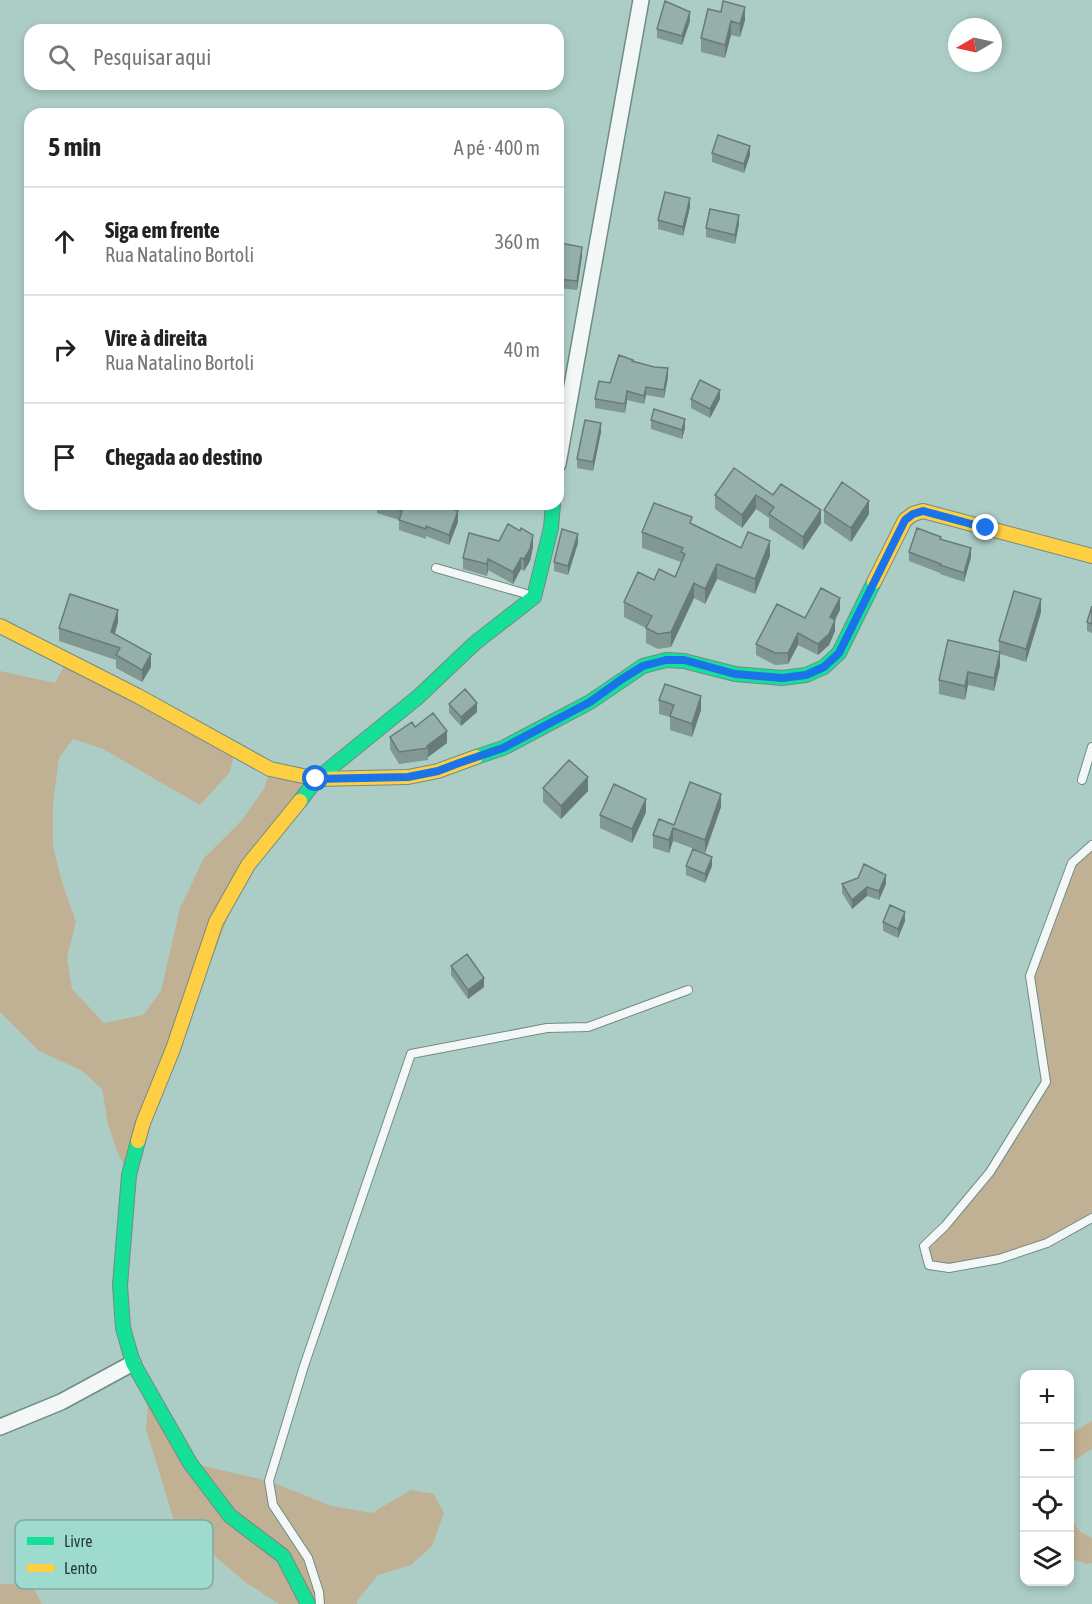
<!DOCTYPE html>
<html lang="pt">
<head>
<meta charset="utf-8">
<style>
	body { margin:0; font-family:"Asap Condensed",sans-serif; background:#f2f2f2; color:#222 }
	.controls { position:absolute; right:18px; bottom:18px; display:grid; overflow:hidden; border-radius:12px; box-shadow:0 3px 9px #0003 }
	.controls button { width:54px; height:54px; display:grid; place-items:center; padding:0; border:0; border-bottom:2px solid #e0e0e0; background:#fff; color:#222; font:30px sans-serif }
	.compass { position:absolute; left:948px; top:18px; width:54px; height:54px; border-radius:50%; background:#fff; box-shadow:0 3px 9px #0003; rotate:261deg }
	.stop { position:absolute; width:18px; height:18px; margin:-14px; border:4px solid #1a73e8; border-radius:50%; background:#fff }
	.stop.end { background:#1a73e8; border-color:#fff; box-shadow:0 2px 6px #0008 }
	.list { margin:0; padding:0; list-style:none }
	h2 { display:flex; justify-content:space-between; align-items:center; height:78px; margin:0; padding:0 24px; font-size:26px }
	h2 small { font-size:20px; font-weight:400; color:#767676 }
	.list li { display:grid; grid-template-columns:39px 1fr auto; gap:18px; align-items:center; box-sizing:border-box; height:108px; padding:0 24px; border-top:2px solid #e0e0e0 }
	.list b { display:block; font-size:22px; white-space:nowrap }
	.list p { margin:0; font-size:20px; white-space:nowrap; color:#767676 }
	.list em { font-size:20px; font-style:normal; color:#767676 }
	.icon { flex:none; width:33px; height:33px; fill:none; stroke:currentColor; stroke-width:2; stroke-linecap:round; stroke-linejoin:round }
	.map { position:relative; flex:none; width:1092px; height:1604px; overflow:hidden }
	.search { position:absolute; background:#fff; box-shadow:0 3px 9px #0003; left:24px; top:24px; width:540px; height:66px; display:flex; align-items:center; gap:15px; box-sizing:border-box; padding:0 21px; border-radius:18px; color:#767676; font-size:22px }
	.panel { position:absolute; background:#fff; box-shadow:0 3px 9px #0003; left:24px; top:108px; width:540px; height:402px; border-radius:18px }
	.map>svg:first-child { display:block }
	.green { fill:#c1b194 }
	.lines { fill:none; stroke-linecap:round; stroke-linejoin:round }
	.lane-casing { stroke:#718b86; stroke-width:10 }
	.street-casing { stroke:#718b86; stroke-width:18 }
	.fast-casing { stroke:#718b86; stroke-width:16 }
	.slow-casing { stroke:#718b86; stroke-width:16 }
	.lane { stroke:#f3f8f6; stroke-width:8 }
	.street { stroke:#f3f8f6; stroke-width:15 }
	.fast { stroke:#16e098; stroke-width:14 }
	.slow { stroke:#ffcf43; stroke-width:14 }
	.wall { fill:#809792 }
	.shaded-wall { fill:#687b77 }
	.building { fill:#95b0aa; stroke:#687b77; stroke-width:1.5 }
	.route { stroke:#1a73e8; stroke-width:8 }
	.key { fill:#9edbce; stroke:#7aaca1; stroke-width:1.5 }
	.key-label { font-size:16px; fill:#253e39 }
</style>
</head>
<body>
<div class="map">
<svg width="1092" height="1604" viewBox="0 0 1092 1604">
	<rect width="100%" height="100%" fill="#accdc6"/>
	<path class="green" d="M67,660L235,750L230,772L200,805L103,749L73,739L59,758L53,805V847L63,885L76,922L67,957L72,989L104,1023L143,1015L161,991L180,908L204,858L242,820L264,789L270,769L317,779L248,865L129,1175L117,1151L108,1124L102,1089L81,1070L39,1051L0,1012V671L55,683Z
		M1092,845V1218L1047,1243L949,1268L929,1265L924,1246L990,1172L1046,1082L1030,976L1072,863Z
		M149,1392L190,1463L269,1481L332,1506L372,1513L411,1490L434,1494L444,1513L432,1546L411,1565L378,1575L357,1601V1604H279L245,1582L174,1521L146,1429Z
		M1092,1421V1449L1070,1463V1434Z
		M1070,1516L1079,1531L1092,1538V1563L1088,1564L1070,1559Z
		M31,1583L42,1604H0V1584Z"/>
	<g class="lines">
		<defs>
			<path id="lane" d="M436,568L530,595
				M1082,780L1092,747
				M1092,845L1072,863L1030,976L1046,1082L990,1172L945,1226L924,1246L929,1265L949,1268L999,1259L1047,1243L1092,1218
				M320,1604L319,1592L308,1558L273,1505L269,1481L304,1366L411,1054L547,1028L588,1027L688,990"/>
			<path id="street" d="M558,464L641,0
				M0,1427L61,1402L133,1363"/>
			<path id="fast" d="M476,757L503,748L590,702L643,666L666,660L684,661L735,674L782,678L806,675L824,667L839,653L874,582
				M300,801L317,779L418,697L475,643L534,597L551,528L553,504
				M138,1141L129,1175L120,1285L123,1328L133,1363L190,1463L230,1516L283,1556L308,1604"/>
			<path id="slow" d="M874,582L905,520L913,514L923,511L1092,556
				M0,626L138,696L270,769L317,779L408,777L438,771L476,757
				M138,1141L143,1123L173,1049L216,922L248,865L300,801"/>
		</defs>
		<use href="#lane" class="lane-casing"/>
		<use href="#street" class="street-casing"/>
		<use href="#fast" class="fast-casing"/>
		<use href="#slow" class="slow-casing"/>
		<use href="#lane" class="lane"/>
		<use href="#street" class="street"/>
		<use href="#fast" class="fast"/>
		<use href="#slow" class="slow"/>
	</g>
	<path class="wall" d="M708,9L745,20L740,37L731,35L725,58L701,52V38Z
		M690,21L682,45L657,38V29Z
		M712,153L750,155L744,173L712,162Z
		M690,207L683,236L658,229V220Z
		M739,224L735,244L706,237V228Z
		M558,255L582,256L577,290L558,288Z
		M633,361L668,377L664,398L646,395L644,404L627,400L625,413L595,408V399L610,383Z
		M691,399H720L710,418L691,408Z
		M651,420L685,428L682,439L651,429Z
		M601,432L593,471L577,468V459Z
		M715,495H773L821,523L803,550L769,528V518L756,509L742,528L715,509Z
		M377,504H430L458,522L449,545L426,536V539L399,530V520L377,513Z
		M824,510L869,514L851,542L824,523Z
		M692,524L741,548L770,556L755,594L717,579L705,604L694,598L671,647L658,649L646,643V628L624,617V602L654,580L675,577L681,562L642,548V532Z
		M941,539L971,557L964,582L940,574V573L909,561V552Z
		M499,541L533,547L530,561L524,571L521,569L513,584L488,570L487,576L463,569V558Z
		M578,543L568,575L554,571V562Z
		M1092,606V633L1087,631V622Z
		M840,610L835,620V631L829,645L818,655L798,645L788,664L775,665L756,655V644L805,618Z
		M1041,612L1026,662L1000,654V666L994,691L968,685L965,700L939,694V680L999,652V641Z
		M118,622L115,634L151,667L142,682L116,668V660L59,641V628Z
		M659,700L701,710L692,737L670,730V717L659,714Z
		M449,704L477,712L461,726L449,713Z
		M415,727L447,743L428,757V760L399,764L390,749V737Z
		M543,788L588,791L561,819L543,802Z
		M721,807L705,853L673,841L669,853L653,848V835L674,825Z
		M646,812L632,843L600,828V815Z
		M686,866H712L705,883L686,875Z
		M842,884H886L879,900L867,896L852,909L842,893Z
		M905,921L898,938L883,931V922Z
		M451,966L484,987L468,999L451,975Z"/>
	<path class="shaded-wall" d="M745,7V20L740,37V24Z
		M690,12V21L682,45V36Z
		M731,21V35L725,58V45Z
		M750,146V155L744,173V164Z
		M690,198V207L683,236V227Z
		M739,215V224L735,244V235Z
		M582,247V256L577,290V281Z
		M668,368V377L664,398V390Z
		M646,387V395L644,404V396Z
		M720,390V399L710,418V409Z
		M627,391V400L625,413V404Z
		M685,419V428L682,439V430Z
		M601,423V432L593,471V462Z
		M756,495V509L742,528V515Z
		M869,501V514L851,542V528Z
		M821,510V523L803,550V537Z
		M458,511V522L449,545V535Z
		M578,534V543L568,575V566Z
		M533,535V547L530,561L524,571V559Z
		M770,541V556L755,594V579Z
		M971,548V557L964,582V573Z
		M521,558V569L513,584V572Z
		M488,559V570L487,576V564Z
		M717,564V579L705,604V589Z
		M694,583V598L671,647V632Z
		M840,598V610L830,629V617Z
		M1041,599V612L1026,662V649Z
		M118,610V622L111,644V632Z
		M835,620V631L829,645L818,655V644Z
		M798,633V645L788,664V653Z
		M1000,652V666L994,691V678Z
		M151,654V667L142,682V670Z
		M968,672V685L965,700V686Z
		M701,696V710L692,737V724Z
		M477,703V712L461,726V717Z
		M447,731V743L428,757V748L427,746Z
		M588,777V791L561,819V806Z
		M721,794V807L705,853V840Z
		M646,799V812L632,843V829Z
		M673,828V841L669,853V840Z
		M712,857V866L705,883V874Z
		M886,875V884L879,900V891Z
		M867,887V896L852,909V900Z
		M905,912V921L898,938V929Z
		M484,978V987L468,999V990Z"/>
	<path class="building" d="M665,1L690,12L682,36L657,29Z
		M723,1L745,7L740,24L731,21L725,45L701,38L708,9L721,12Z
		M718,135L750,146L744,164L712,153Z
		M665,192L690,198L683,227L658,220Z
		M710,209L739,215L735,235L706,228Z
		M560,243L582,247L577,281L558,279V255Z
		M619,355L633,360L632,361L654,367L668,368L664,390L646,387L644,396L627,391L625,404L595,399L599,381L610,383Z
		M700,380L720,390L710,409L691,399Z
		M654,409L685,419L682,430L651,420Z
		M585,420L601,423L593,462L577,459Z
		M734,468L773,495L781,484L821,510L803,537L769,514L774,507L756,495L742,515L715,495Z
		M842,482L869,501L851,528L824,510Z
		M654,503L692,517L690,523L741,548L748,532L770,541L755,579L717,564L705,589L694,583L671,632L658,634L646,628L652,616L624,602L638,572L654,580L659,569L675,577L685,554L681,552L683,548L642,532Z
		M381,504H430L438,507L439,504L458,511L449,535L426,526V529L399,520L402,511Z
		M508,524L520,531L521,528L533,535L530,549L524,559L521,558L513,572L488,559L487,564L463,558L469,533L499,541Z
		M917,528L941,537L940,539L971,548L964,573L940,565L941,564L909,552Z
		M562,529L578,534L568,566L554,562Z
		M821,588L840,598L830,617L835,620L829,634L818,644L798,633L788,653H775L756,644L777,604L805,618Z
		M1014,591L1041,599L1026,649L999,641Z
		M70,594L118,610L111,632L151,654L142,670L116,655L120,648L59,628Z
		M1092,606V624L1087,622Z
		M948,640L1000,652L994,678L968,672L965,686L939,680Z
		M665,684L701,696L692,724L670,716L674,705L659,700Z
		M465,689L477,703L461,717L449,704Z
		M433,713L447,731L427,746L428,748L399,752L390,737L412,722L415,727Z
		M569,760L588,777L561,806L543,788Z
		M690,782L721,794L705,840L673,828L669,840L653,835L659,819L674,825Z
		M614,784L646,799L632,829L600,815Z
		M693,849L712,857L705,874L686,866Z
		M864,864L886,875L879,891L867,887L852,900L842,884L858,878Z
		M890,905L905,912L898,929L883,922Z
		M467,954L484,978L468,990L451,966Z"/>
	<g class="lines">
		<path class="route" d="M316,779L408,777L438,771L459,763L503,748L590,702L622,679L643,666L666,660H684L735,674L782,678L806,675L824,667L839,653L905,520L913,514L923,511L986,528"/>
	</g>
	<rect x="15" y="1520" width="198" height="69" rx="9" class="key"/>
	<rect x="27" y="1537" width="27" height="8" fill="#16e098"/>
	<rect x="27" y="1564" width="27" height="8" fill="#ffcf43"/>
	<g class="key-label">
		<text x="64" y="1547">Livre</text>
		<text x="64" y="1574">Lento</text>
	</g>
</svg>
<div class="controls">
<button>+</button>
<button>−</button>
<button><svg class="icon" aria-label="locate" viewBox="0 0 24 24"><circle cx="12" cy="12" r="6"/><path d="M12 2v4M12 18v4M2 12h4M18 12h4"/></svg></button>
<button><svg class="icon" aria-label="layers" viewBox="0 0 24 24"><path d="M12 4l9 5-9 5-9-5zM3 14l9 5 9-5"/></svg></button>
</div>
<svg class="compass" viewBox="-18 -18 36 36"><path d="M0-13l5 13h-10z" fill="#e53935"/><path d="M0 13l5-13h-10z" fill="#767676"/></svg>
<div class="stop" style="left:316px;top:779px"></div>
<div class="stop end" style="left:986px;top:528px"></div>
<div class="search"><svg class="icon" aria-label="search" viewBox="0 0 24 24"><circle cx="10" cy="10" r="6"/><path d="M15 15l6 6"/></svg>Pesquisar aqui</div>
<section class="panel">
<h2>5 min<small>A pé · 400 m</small></h2>
<ul class="list">
<li><svg class="icon" aria-label="ahead" viewBox="0 0 24 24"><path d="M12 20V5M6 11l6-6 6 6"/></svg><div><b>Siga em frente</b><p>Rua Natalino Bortoli</p></div><em>360 m</em></li>
<li><svg class="icon" aria-label="right" viewBox="0 0 24 24"><path d="M7 20v-9h11M14 6l5 5-5 5"/></svg><div><b>Vire à direita</b><p>Rua Natalino Bortoli</p></div><em>40 m</em></li>
<li><svg class="icon" aria-label="arrive" viewBox="0 0 24 24"><path d="M6 21V4h12l-3 4 3 4H6"/></svg><div><b>Chegada ao destino</b></div></li>
</ul>
</section>
</div>
</body>
</html>
